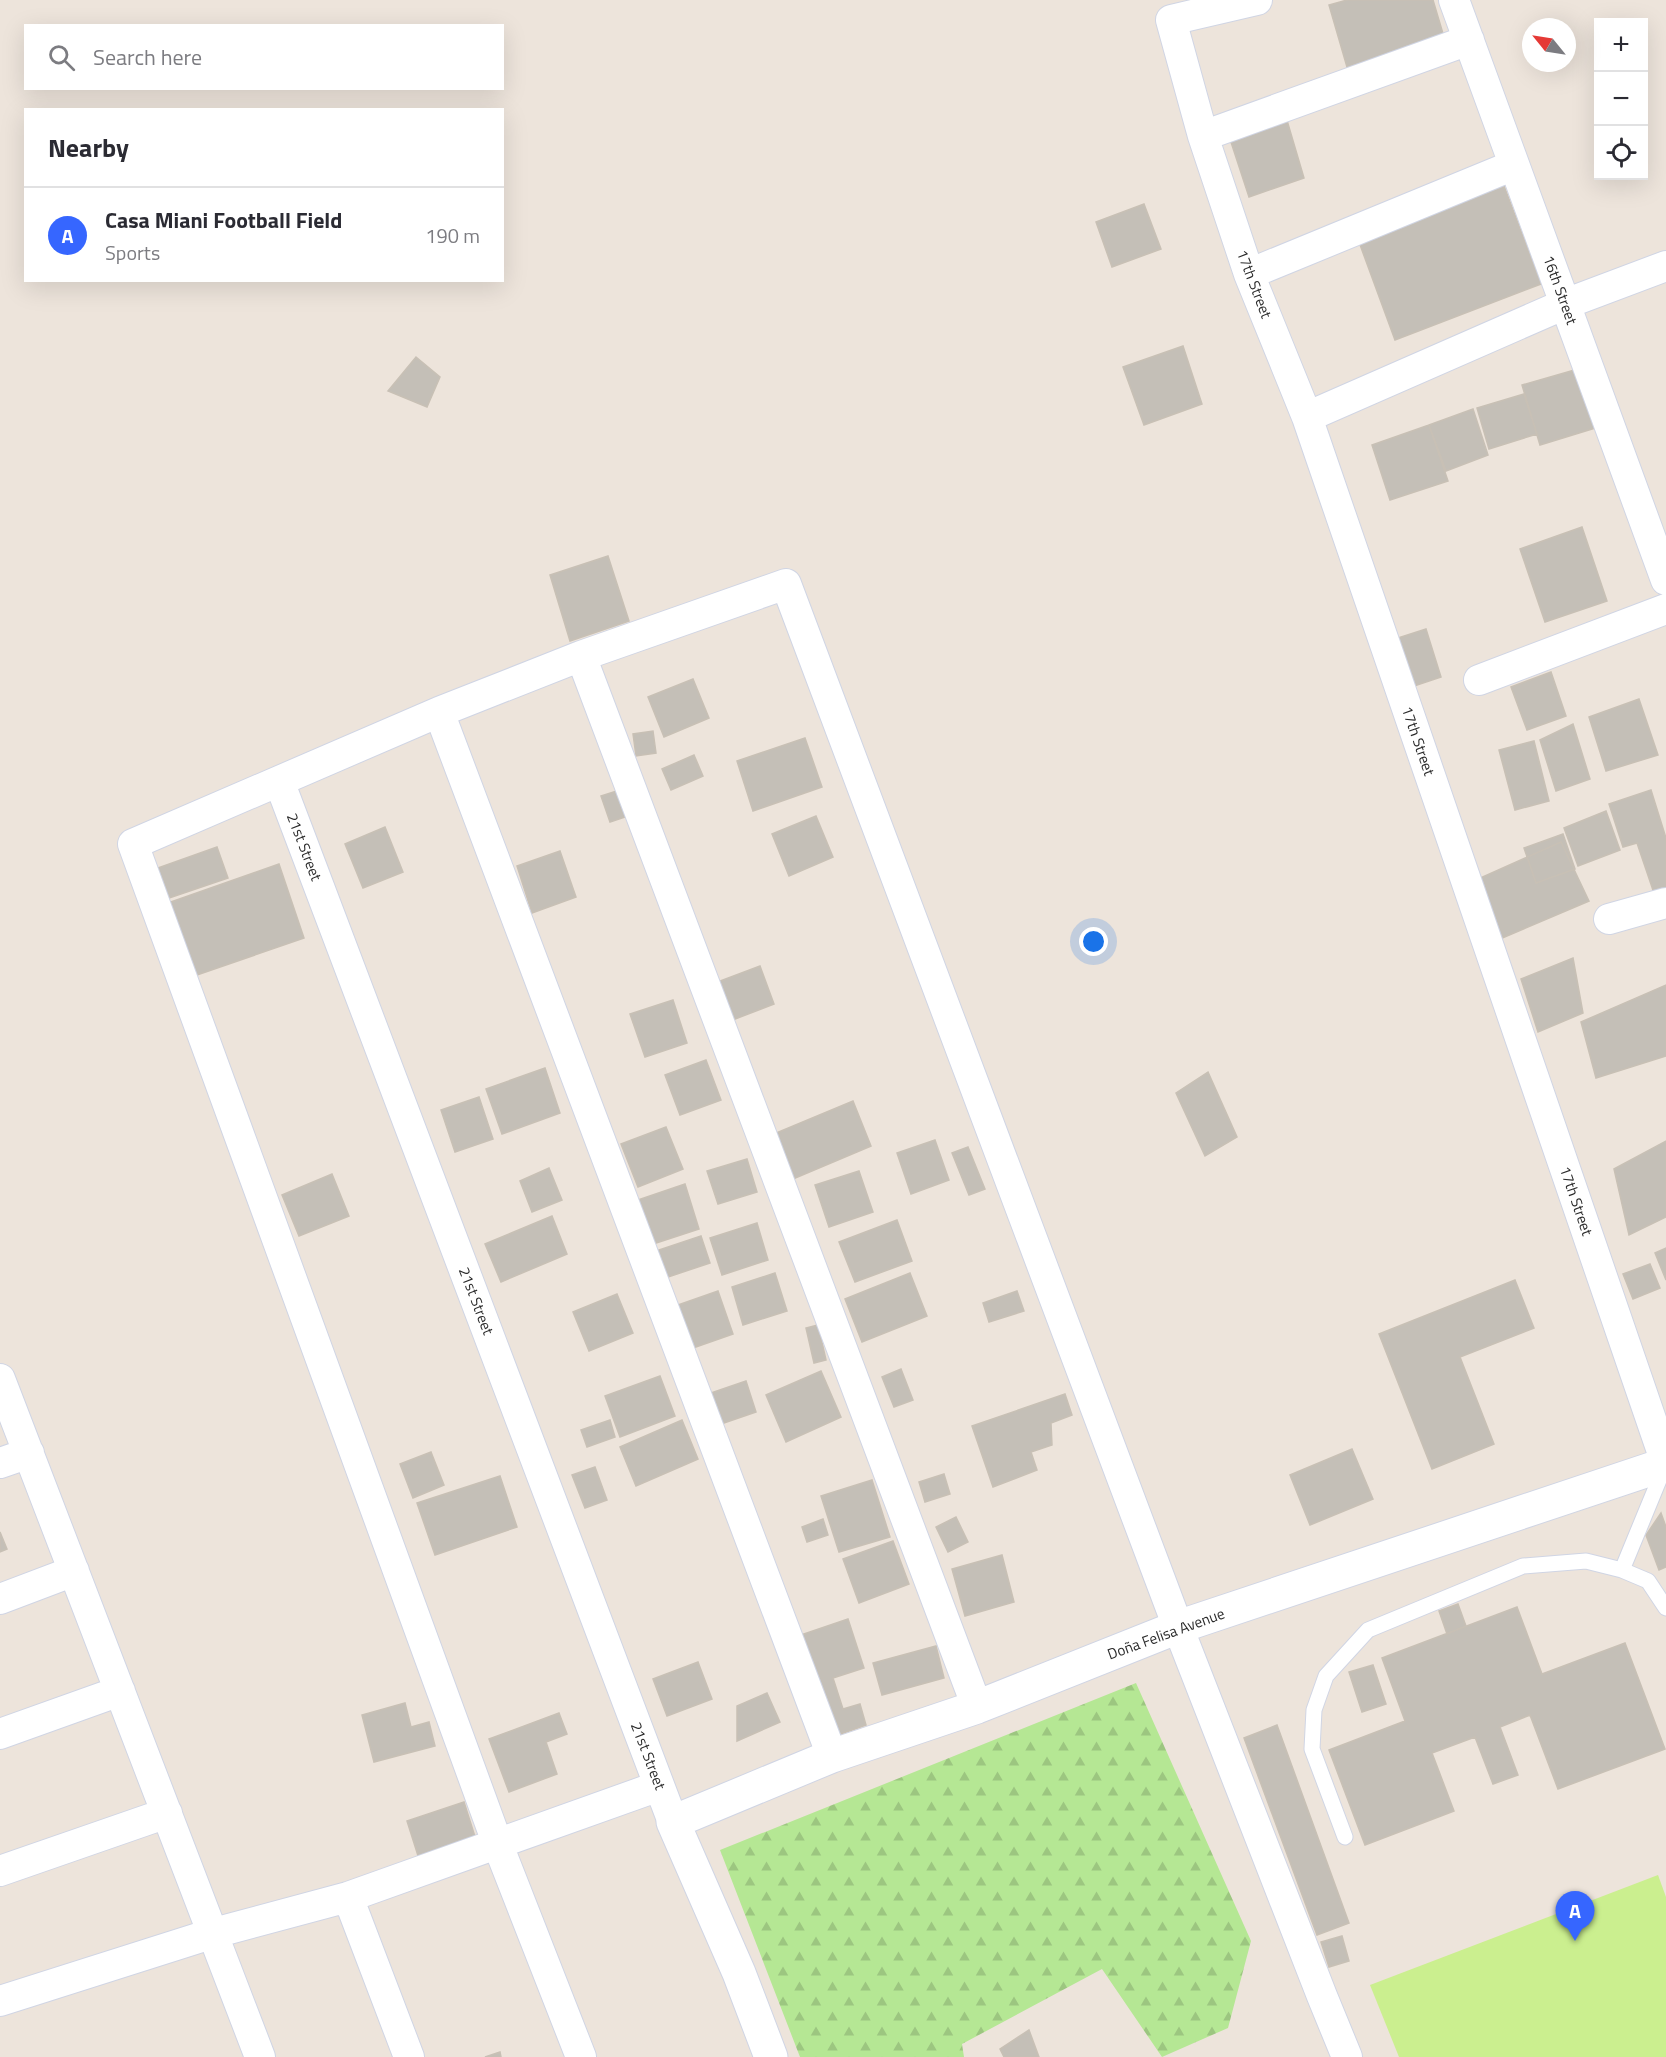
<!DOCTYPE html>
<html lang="en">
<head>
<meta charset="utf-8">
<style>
	body { margin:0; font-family:"Titillium Web",sans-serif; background:#f7f7f7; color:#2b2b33 }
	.controls { position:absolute; right:18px; top:18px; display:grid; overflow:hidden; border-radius:0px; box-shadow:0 6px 24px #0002 }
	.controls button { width:54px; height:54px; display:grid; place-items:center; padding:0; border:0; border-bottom:2px solid #e1e1e2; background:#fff; color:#2b2b33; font:30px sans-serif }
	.compass { position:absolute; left:1522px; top:18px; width:54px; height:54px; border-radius:50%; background:#fff; box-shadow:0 6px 24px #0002; rotate:300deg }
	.you { position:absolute; left:1094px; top:942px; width:21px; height:21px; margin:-15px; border:4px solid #fff; border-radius:50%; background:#1a73e8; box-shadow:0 0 0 9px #1a73e833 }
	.badge { display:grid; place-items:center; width:39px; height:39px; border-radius:50%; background:#3666ff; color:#fff; font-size:20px; font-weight:700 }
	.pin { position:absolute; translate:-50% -50px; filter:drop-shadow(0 2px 3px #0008) }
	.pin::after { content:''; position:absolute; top:32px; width:21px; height:18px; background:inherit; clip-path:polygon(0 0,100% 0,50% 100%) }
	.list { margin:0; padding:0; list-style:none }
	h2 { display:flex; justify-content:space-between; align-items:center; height:78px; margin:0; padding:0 24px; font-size:26px }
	h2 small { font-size:20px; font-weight:400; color:#7c7c81 }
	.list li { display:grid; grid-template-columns:39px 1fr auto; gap:18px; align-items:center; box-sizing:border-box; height:96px; padding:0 24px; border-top:2px solid #e1e1e2 }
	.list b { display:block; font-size:22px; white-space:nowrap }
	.list p { margin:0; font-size:20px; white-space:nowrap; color:#7c7c81 }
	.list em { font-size:20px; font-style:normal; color:#7c7c81 }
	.icon { flex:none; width:33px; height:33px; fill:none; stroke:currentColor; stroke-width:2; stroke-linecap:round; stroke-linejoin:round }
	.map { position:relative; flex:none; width:1666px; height:2057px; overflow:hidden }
	.search { position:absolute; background:#fff; box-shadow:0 6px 24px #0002; left:24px; top:24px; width:480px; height:66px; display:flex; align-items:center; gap:15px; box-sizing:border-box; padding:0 21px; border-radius:0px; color:#7c7c81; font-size:22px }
	.panel { position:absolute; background:#fff; box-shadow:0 6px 24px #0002; left:24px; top:108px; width:480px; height:174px; border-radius:0px }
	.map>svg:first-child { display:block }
	.forest { fill:url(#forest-firs) }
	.pitch { fill:#cbef8f }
	.building { fill:#c4bfb7; stroke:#c8c0b5; stroke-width:1.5 }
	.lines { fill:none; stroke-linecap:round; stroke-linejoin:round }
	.lane-casing { stroke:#d0d5e4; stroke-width:17 }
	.street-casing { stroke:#d0d5e4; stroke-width:32 }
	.secondary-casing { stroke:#d0d5e4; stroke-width:35 }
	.lane { stroke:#fff; stroke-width:15 }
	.street { stroke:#fff; stroke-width:30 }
	.secondary { stroke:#fff; stroke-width:33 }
	.labels { text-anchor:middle; stroke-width:5; stroke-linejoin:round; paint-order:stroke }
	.street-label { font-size:15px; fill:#2a2a2a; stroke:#fff }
</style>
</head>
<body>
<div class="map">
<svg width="1666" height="2057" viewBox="0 0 1666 2057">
	<defs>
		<pattern id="forest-firs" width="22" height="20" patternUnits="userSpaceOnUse" patternTransform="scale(1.5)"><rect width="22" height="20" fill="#b5e794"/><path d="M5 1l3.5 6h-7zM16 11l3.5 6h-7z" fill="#9cc680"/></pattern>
	</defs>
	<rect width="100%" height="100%" fill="#ede4db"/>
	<path class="forest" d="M1136,1683L1251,1941L1228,2028L1162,2057L1102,1969L962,2044L964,2057H800L720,1850Z"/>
	<path class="pitch" d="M1658,1875L1666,1897V2057H1399L1370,1985Z"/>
	<path class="building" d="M1347,0H1433L1444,37L1347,67L1329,5Z
		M1286,117L1304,178L1249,197L1229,136Z
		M1504,186L1541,284L1395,340L1359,242Z
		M1144,204L1161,249L1112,267L1096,222Z
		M1183,346L1202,404L1144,425L1123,367Z
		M416,357L440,377L427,407L388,391Z
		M1585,367L1602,426L1540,445L1522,385Z
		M1524,394L1537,434L1489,449L1477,408Z
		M1473,409L1488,455L1446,471L1429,425Z
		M1429,425L1448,481L1390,500L1372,445Z
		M1582,527L1607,601L1545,622L1520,549Z
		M608,556L629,621L570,641L550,575Z
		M1426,629L1441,677L1414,686L1398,638Z
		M1551,672L1566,716L1527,730L1511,687Z
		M693,679L709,718L664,737L648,697Z
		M1639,699L1658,755L1606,771L1589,717Z
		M1573,724L1590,779L1556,791L1540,740Z
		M653,731L656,753L636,756L633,734Z
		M805,738L822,787L753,811L737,761Z
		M1534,741L1549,801L1515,810L1499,750Z
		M694,755L703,776L671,790L662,769Z
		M620,790L628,816L610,822L601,796Z
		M1651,790L1666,838V892L1655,896L1637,843L1623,847L1609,804Z
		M1606,811L1620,850L1578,866L1564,828Z
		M816,816L833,857L789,876L772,834Z
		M385,827L403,872L363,888L345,844Z
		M1563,834L1575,869L1536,883L1524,848Z
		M1561,842L1589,901L1493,942L1476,880Z
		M217,847L228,878L169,898L158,868Z
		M560,851L576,897L532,913L517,866Z
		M279,864L304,938L194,976L168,903Z
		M1573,958L1583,1013L1538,1032L1521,979Z
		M760,966L774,1004L730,1021L715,983Z
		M1666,985V1056L1596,1078L1581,1022Z
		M673,1000L687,1043L645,1057L630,1014Z
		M706,1060L721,1100L680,1115L665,1075Z
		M545,1068L560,1113L502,1134L486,1089Z
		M1208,1072L1237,1137L1205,1156L1176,1093Z
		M479,1097L493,1139L455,1152L441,1110Z
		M853,1101L871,1146L793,1179L774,1134Z
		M666,1127L683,1169L638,1187L621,1144Z
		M935,1140L949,1180L911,1194L897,1153Z
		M1666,1141V1217L1629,1235L1614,1169Z
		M968,1147L985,1189L969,1195L952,1153Z
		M747,1159L757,1192L718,1204L707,1171Z
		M549,1168L562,1200L532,1212L520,1181Z
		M859,1171L873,1212L829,1227L815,1185Z
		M332,1174L349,1216L299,1236L282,1195Z
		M685,1184L699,1229L650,1245L635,1201Z
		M552,1216L567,1254L501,1282L485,1244Z
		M897,1220L912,1261L855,1282L839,1242Z
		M757,1223L768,1260L722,1275L710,1238Z
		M701,1236L710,1263L665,1278L656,1251Z
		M1666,1248V1280L1655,1253Z
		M1650,1264L1660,1288L1633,1299L1623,1274Z
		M775,1273L787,1311L743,1325L732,1287Z
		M910,1273L927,1316L862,1342L845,1299Z
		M1515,1280L1534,1328L1460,1357L1494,1444L1432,1469L1379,1334Z
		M718,1291L733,1334L693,1348L678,1305Z
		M1017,1291L1024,1311L989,1322L983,1303Z
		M617,1294L633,1333L589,1351L573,1312Z
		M818,1325L826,1360L814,1363L806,1328Z
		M901,1369L913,1400L894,1407L882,1377Z
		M821,1371L841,1417L786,1442L766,1395Z
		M660,1376L675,1416L620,1437L605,1396Z
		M746,1381L756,1412L721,1424L711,1393Z
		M1065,1394L1072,1415L1051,1423L1052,1445L1031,1452L1037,1470L993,1487L972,1426Z
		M610,1420L615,1437L587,1447L581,1430Z
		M682,1420L698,1459L636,1486L620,1447Z
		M1352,1449L1373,1499L1310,1525L1290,1475Z
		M431,1452L444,1485L413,1498L400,1464Z
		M595,1467L607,1500L585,1508L572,1475Z
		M944,1474L950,1494L925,1502L919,1482Z
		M500,1476L517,1527L435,1555L417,1503Z
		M872,1480L890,1537L839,1552L821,1496Z
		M1661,1513L1666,1527V1567L1659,1570L1646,1535Z
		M956,1517L968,1542L948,1552L936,1527Z
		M823,1519L828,1535L807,1542L802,1527Z
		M0,1532L7,1549L0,1552Z
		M893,1541L909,1584L859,1603L843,1559Z
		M1002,1555L1014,1602L965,1616L952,1569Z
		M1458,1604L1466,1626L1447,1634L1439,1611Z
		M1517,1607L1542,1674L1625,1643L1665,1749L1558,1789L1530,1715L1500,1727L1518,1775L1493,1784L1475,1737L1432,1753L1454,1811L1365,1845L1329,1750L1405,1721L1382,1658Z
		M848,1619L864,1668L833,1678L843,1709L860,1704L866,1725L832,1737L798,1636Z
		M936,1646L944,1678L882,1695L873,1663Z
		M698,1662L712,1699L667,1716L653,1679Z
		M1373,1665L1386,1704L1362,1712L1349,1672Z
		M767,1693L780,1722L737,1741V1706Z
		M405,1703L411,1727L429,1722L435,1746L374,1762L362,1715Z
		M559,1713L567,1734L546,1742L557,1774L509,1792L489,1739Z
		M1277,1725L1349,1923L1317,1935L1244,1738Z
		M464,1802L477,1843L420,1862L407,1821Z
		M1342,1936L1349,1961L1329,1967L1321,1942Z
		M1029,2030L1039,2057H1004L1000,2049Z
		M500,2052L501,2057H485Z"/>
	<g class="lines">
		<defs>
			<path id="lane" d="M1622,1570L1664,1468
				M1345,1837L1312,1749L1314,1710L1326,1676L1368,1630L1523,1566L1586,1561L1622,1570L1648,1581L1666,1608"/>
			<path id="street" d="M1257,0L1171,20L1203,136L1249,274L1307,417L1666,1463
				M1454,0L1666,580
				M1203,136L1469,40
				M1249,274L1514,165
				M1307,417L1565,304L1666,266
				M581,656L977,1707
				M1479,680L1666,609
				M439,712L832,1756
				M279,781L673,1822
				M1609,919L1666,903
				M0,1379L260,2057
				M0,1463L29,1453
				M0,1599L74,1571
				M0,1734L120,1691
				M0,1871L167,1813
				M348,1897L409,2057
				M0,2001L214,1933L348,1897L659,1786
				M581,2057L498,1845L133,844L439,712L581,656L786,584L1178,1627L1322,1996L1347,2057"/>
			<path id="secondary" d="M771,2057L739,1973L673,1822L832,1756L977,1707L1178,1627L1666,1464"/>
		</defs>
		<use href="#lane" class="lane-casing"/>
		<use href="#street" class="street-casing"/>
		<use href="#secondary" class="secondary-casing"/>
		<use href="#lane" class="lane"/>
		<use href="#street" class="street"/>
		<use href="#secondary" class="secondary"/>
	</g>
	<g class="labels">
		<g class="street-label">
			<text transform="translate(1254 284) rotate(69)" y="5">17th Street</text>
			<text transform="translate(1560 290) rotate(70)" y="5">16th Street</text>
			<text transform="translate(1418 741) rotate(71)" y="5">17th Street</text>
			<text transform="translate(304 847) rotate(69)" y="5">21st Street</text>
			<text transform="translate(1576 1201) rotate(71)" y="5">17th Street</text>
			<text transform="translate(476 1301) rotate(69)" y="5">21st Street</text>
			<text transform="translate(1166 1634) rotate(-20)" y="5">Doña Felisa Avenue</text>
			<text transform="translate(648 1756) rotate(69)" y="5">21st Street</text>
		</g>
	</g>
</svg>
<div class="controls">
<button>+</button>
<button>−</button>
<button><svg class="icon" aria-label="locate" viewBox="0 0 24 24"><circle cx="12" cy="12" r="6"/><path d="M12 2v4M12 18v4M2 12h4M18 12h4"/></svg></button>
</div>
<svg class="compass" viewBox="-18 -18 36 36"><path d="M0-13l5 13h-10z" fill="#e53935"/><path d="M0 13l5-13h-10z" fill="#7c7c81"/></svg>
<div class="you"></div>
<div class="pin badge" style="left:1575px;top:1941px">A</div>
<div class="search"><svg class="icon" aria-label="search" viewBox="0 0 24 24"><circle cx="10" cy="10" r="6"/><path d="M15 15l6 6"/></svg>Search here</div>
<section class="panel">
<h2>Nearby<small></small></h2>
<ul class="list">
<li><span class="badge">A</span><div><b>Casa Miani Football Field</b><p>Sports</p></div><em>190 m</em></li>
</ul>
</section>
</div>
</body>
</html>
